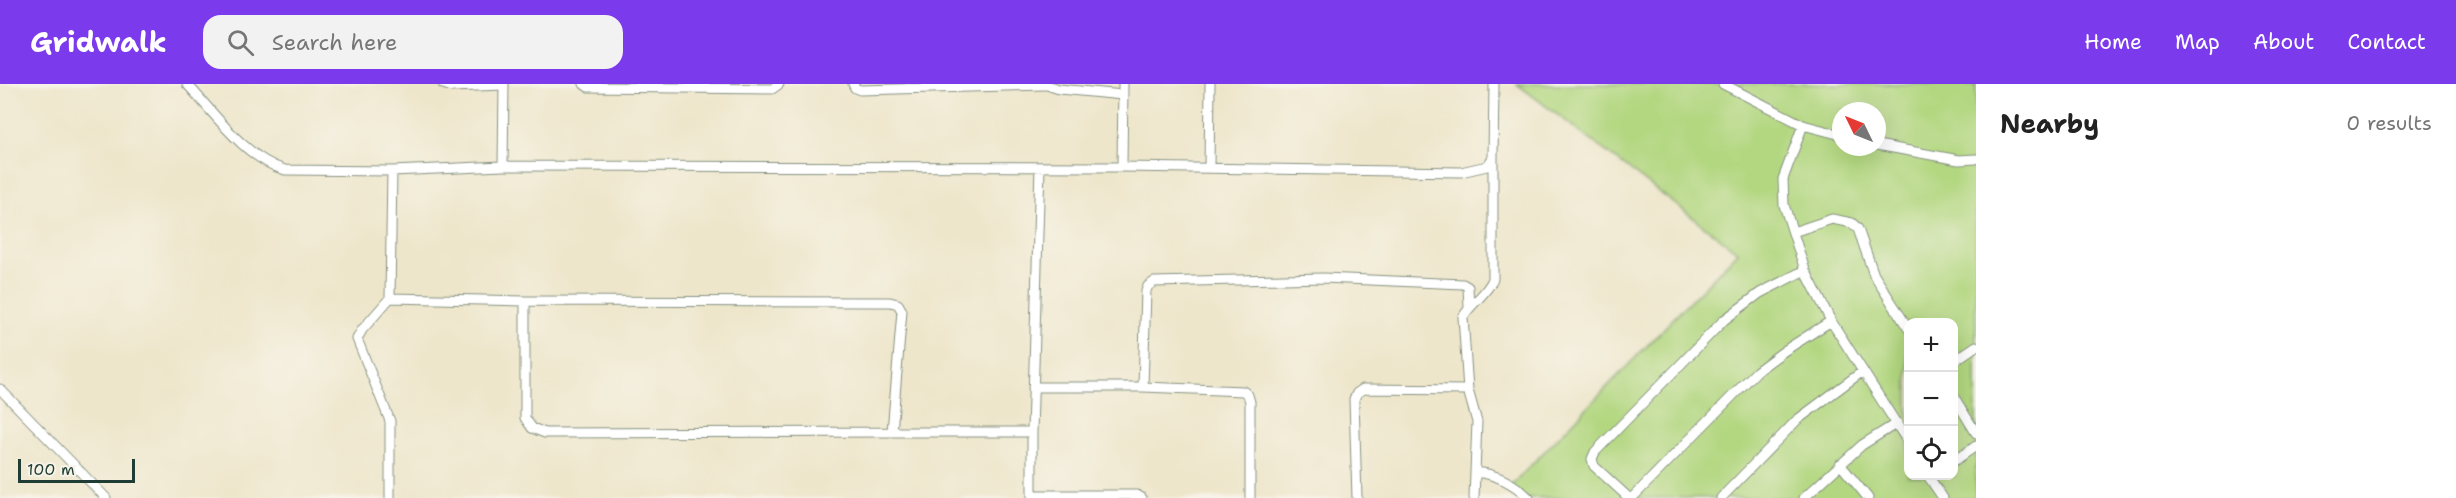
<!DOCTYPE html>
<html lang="en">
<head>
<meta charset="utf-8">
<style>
	body { margin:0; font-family:"Shantell Sans",sans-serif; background:#f2f2f2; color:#222 }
	.controls { position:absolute; right:18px; bottom:18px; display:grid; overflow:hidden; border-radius:12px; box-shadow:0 6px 24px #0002 }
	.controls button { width:54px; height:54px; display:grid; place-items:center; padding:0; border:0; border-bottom:2px solid #e0e0e0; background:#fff; color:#222; font:30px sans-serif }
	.compass { position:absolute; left:1832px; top:18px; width:54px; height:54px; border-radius:50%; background:#fff; box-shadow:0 6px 24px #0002; rotate:313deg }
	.scale { position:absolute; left:18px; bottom:15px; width:117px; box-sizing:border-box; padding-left:6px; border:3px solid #1f3d34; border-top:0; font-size:16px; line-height:21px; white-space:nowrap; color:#1f3d34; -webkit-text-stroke:4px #f7f3e8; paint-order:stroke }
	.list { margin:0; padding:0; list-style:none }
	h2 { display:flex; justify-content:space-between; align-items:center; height:78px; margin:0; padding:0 24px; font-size:26px }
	h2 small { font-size:20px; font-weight:400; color:#767676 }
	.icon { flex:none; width:33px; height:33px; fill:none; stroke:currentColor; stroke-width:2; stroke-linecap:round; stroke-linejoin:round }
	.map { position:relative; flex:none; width:1976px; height:414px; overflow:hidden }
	header { display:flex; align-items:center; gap:36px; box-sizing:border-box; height:84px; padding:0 30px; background:#7c3aed; color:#fff }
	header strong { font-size:28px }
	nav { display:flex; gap:33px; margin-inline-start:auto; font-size:21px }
	.search { width:420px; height:54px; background:#f2f2f2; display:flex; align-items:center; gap:15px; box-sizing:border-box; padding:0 21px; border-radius:18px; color:#767676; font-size:22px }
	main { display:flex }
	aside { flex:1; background:#fff }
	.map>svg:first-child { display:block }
	.green { fill:#b2d780; stroke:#688a5a; stroke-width:1.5; fill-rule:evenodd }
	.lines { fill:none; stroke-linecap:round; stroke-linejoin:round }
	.minor-casing { stroke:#869280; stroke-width:11 }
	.minor { stroke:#fff; stroke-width:9 }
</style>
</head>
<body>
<header>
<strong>Gridwalk</strong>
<div class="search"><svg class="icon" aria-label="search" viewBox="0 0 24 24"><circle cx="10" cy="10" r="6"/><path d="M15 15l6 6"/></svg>Search here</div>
<nav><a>Home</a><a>Map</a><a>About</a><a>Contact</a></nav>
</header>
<main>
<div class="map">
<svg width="1976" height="414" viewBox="0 0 1976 414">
	<rect width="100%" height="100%" fill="#f7f3e8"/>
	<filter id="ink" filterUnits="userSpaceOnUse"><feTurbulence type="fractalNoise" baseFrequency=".0167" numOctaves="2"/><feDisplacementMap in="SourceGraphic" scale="12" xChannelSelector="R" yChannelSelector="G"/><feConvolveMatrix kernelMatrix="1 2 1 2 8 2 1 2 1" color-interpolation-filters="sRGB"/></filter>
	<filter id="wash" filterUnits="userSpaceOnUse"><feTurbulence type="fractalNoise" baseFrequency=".008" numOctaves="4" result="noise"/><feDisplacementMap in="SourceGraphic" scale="24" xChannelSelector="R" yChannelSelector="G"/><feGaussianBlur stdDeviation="1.35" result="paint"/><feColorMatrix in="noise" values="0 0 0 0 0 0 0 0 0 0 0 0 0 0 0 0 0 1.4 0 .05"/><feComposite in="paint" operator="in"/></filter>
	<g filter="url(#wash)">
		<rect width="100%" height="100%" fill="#eee6cb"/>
		<path class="green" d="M1517,0H1976V414H1521L1510,403L1738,168ZM1841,27H1877V63H1841ZM1908,238H1954V392H1908Z"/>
	</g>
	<g filter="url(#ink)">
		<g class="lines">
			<defs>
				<path id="minor" d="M187,0C214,29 246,75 285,86L392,87L503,82L1122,83L1461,88L1487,82L1493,74L1494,0
					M443,0L452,3L504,1
					M584,0L588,3L772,5L779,0
					M853,0L855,4L860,6L1044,1
					M1044,0L1059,5L1123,11
					M1723,0L1803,41L1841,51
					M1803,41L1783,95L1784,121L1805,186L1831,237L1908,358
					M1877,61L1959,76L1976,75
					M503,82L504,0
					M1122,83L1123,0
					M1209,84L1210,0
					M392,87L390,214L525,217L890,218L898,220L902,227L892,348H1032
					M1793,148L1832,135L1852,139L1858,145L1874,191L1908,244
					M525,217V334L532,344L545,349L892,348
					M1954,277L1976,262
					M1033,303H1143L1243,307L1248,311L1250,318V414
					M1143,303L1146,207L1148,202L1154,198L1323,194L1463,200L1468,203L1469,223
					M0,305L106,414
					M1468,306L1463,233C1472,218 1486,211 1493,195V74
					M1954,313L1976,349
					M1954,377L1976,362
					M1840,380L1868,414
					M1475,388C1497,390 1514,399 1529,414
					M1928,392L1943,414
					M1032,411H1137L1142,414
					M390,414V337L357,255L362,246L390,214
					M1032,414V348L1040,83
					M1357,414L1354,315L1357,309L1363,305L1468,306L1477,338L1474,414
					M1629,414L1594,382L1592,375L1595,368L1724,236L1760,209L1805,186
					M1632,414L1757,287L1784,267L1831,237
					M1721,414L1797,336L1863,287
					M1804,414L1862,361L1897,339"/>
			</defs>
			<use href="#minor" class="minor-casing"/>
			<use href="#minor" class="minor"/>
		</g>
	</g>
</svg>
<div class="controls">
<button>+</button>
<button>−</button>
<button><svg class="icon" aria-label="locate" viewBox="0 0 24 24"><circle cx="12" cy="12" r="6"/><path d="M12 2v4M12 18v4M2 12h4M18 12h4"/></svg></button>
</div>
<svg class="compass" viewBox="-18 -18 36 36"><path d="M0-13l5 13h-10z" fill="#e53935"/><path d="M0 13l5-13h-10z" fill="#767676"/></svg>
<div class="scale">100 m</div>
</div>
<aside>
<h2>Nearby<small>0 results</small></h2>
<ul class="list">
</ul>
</aside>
</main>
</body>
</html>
